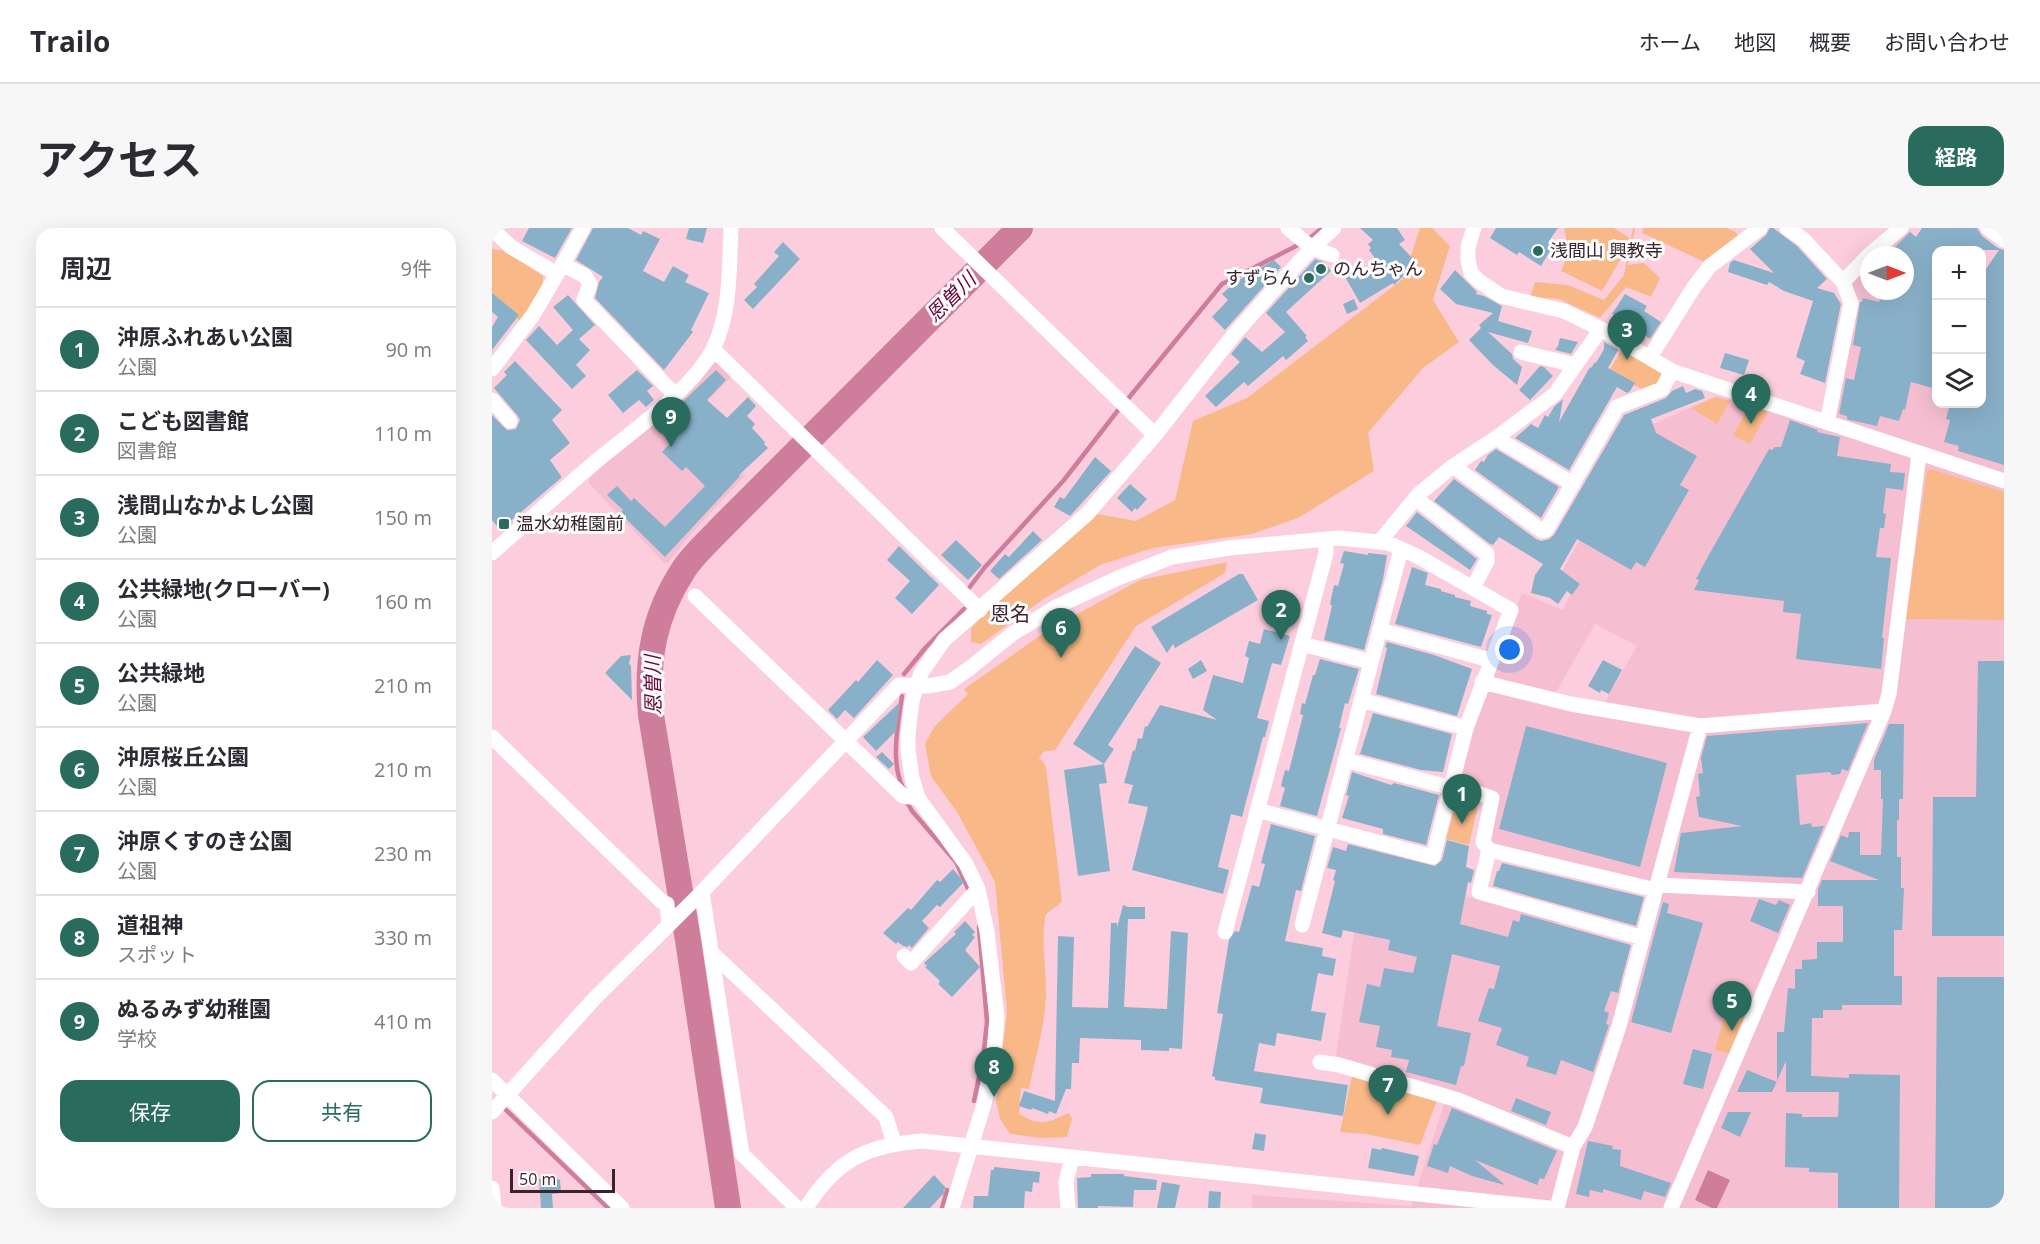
<!DOCTYPE html>
<html lang="ja">
<head>
<meta charset="utf-8">
<style>
	body { margin:0; font-family:"Open Sans","Noto Sans JP",sans-serif; background:#f7f7f7; color:#2b2b33 }
	.controls { position:absolute; right:18px; top:18px; display:grid; overflow:hidden; border-radius:12px; box-shadow:0 6px 24px #0002 }
	.controls button { width:54px; height:54px; display:grid; place-items:center; padding:0; border:0; border-bottom:2px solid #e1e1e2; background:#fff; color:#2b2b33; font:30px sans-serif }
	.compass { position:absolute; left:1368px; top:18px; width:54px; height:54px; border-radius:50%; background:#fff; box-shadow:0 6px 24px #0002; rotate:90deg }
	.scale { position:absolute; left:18px; bottom:15px; width:105px; box-sizing:border-box; padding-left:6px; border:3px solid #37252b; border-top:0; font-size:16px; line-height:21px; white-space:nowrap; color:#37252b; -webkit-text-stroke:4px #fdfdfd; paint-order:stroke }
	.you { position:absolute; left:1018px; top:422px; width:21px; height:21px; margin:-15px; border:4px solid #fff; border-radius:50%; background:#1a73e8; box-shadow:0 0 0 9px #1a73e833 }
	.badge { display:grid; place-items:center; width:39px; height:39px; border-radius:50%; background:#296c5e; color:#fff; font-size:20px; font-weight:700 }
	.pin { position:absolute; translate:-50% -50px; filter:drop-shadow(0 2px 3px #0008) }
	.pin::after { content:''; position:absolute; top:32px; width:21px; height:18px; background:inherit; clip-path:polygon(0 0,100% 0,50% 100%) }
	.list { margin:0; padding:0; list-style:none }
	h2 { display:flex; justify-content:space-between; align-items:center; height:78px; margin:0; padding:0 24px; font-size:26px }
	h2 small { font-size:20px; font-weight:400; color:#7c7c81 }
	.list li { display:grid; grid-template-columns:39px 1fr auto; gap:18px; align-items:center; box-sizing:border-box; height:84px; padding:0 24px; border-top:2px solid #e1e1e2 }
	.list b { display:block; font-size:22px; white-space:nowrap }
	.list p { margin:0; font-size:20px; white-space:nowrap; color:#7c7c81 }
	.list em { font-size:20px; font-style:normal; color:#7c7c81 }
	.actions { display:flex; gap:12px; padding:18px 24px }
	.actions a { flex:1; padding:14px 0; border:2px solid #296c5e; border-radius:18px; text-align:center; font-size:21px; color:#296c5e }
	.actions .main { background:#296c5e; color:#fff }
	.icon { flex:none; width:33px; height:33px; fill:none; stroke:currentColor; stroke-width:2; stroke-linecap:round; stroke-linejoin:round }
	.map { position:relative; flex:none; width:1512px; height:980px; overflow:hidden; border-radius:18px }
	header { display:flex; align-items:center; gap:36px; box-sizing:border-box; height:84px; padding:0 30px; background:#fff; border-bottom:2px solid #e1e1e2 }
	header strong { font-size:28px }
	nav { display:flex; gap:33px; margin-inline-start:auto; font-size:21px }
	.intro { display:flex; align-items:center; justify-content:space-between; box-sizing:border-box; height:144px; padding:0 36px }
	h1 { margin:0; font-size:42px }
	.button { padding:15px 27px; border-radius:18px; background:#296c5e; color:#fff; font-size:21px; font-weight:700 }
	main { display:flex; gap:36px; padding:0 36px }
	aside { flex:1; background:#fff; border-radius:18px; box-shadow:0 6px 24px #0002 }
	.map>svg:first-child { display:block }
	.built { fill:#f6bfd1; fill-rule:evenodd }
	.green { fill:#f9b888 }
	.water { fill:#ce7e9b }
	.lines { fill:none; stroke-linecap:round; stroke-linejoin:round }
	.stream { stroke:#ce7e9b; stroke-width:4.5 }
	.river { stroke:#ce7e9b; stroke-width:26 }
	.building { fill:#89b0c9 }
	.minor { stroke:#fff; stroke-width:15 }
	.poi-dot { fill:#296c5e; stroke:#fdfdfd; stroke-width:2 }
	.labels { text-anchor:middle; stroke-width:6; stroke-linejoin:round; paint-order:stroke }
	.poi-label { font-size:18px; fill:#37252b; stroke:#fdfdfd; text-anchor:start }
	.water-label { font-size:20px; font-style:italic; fill:#6a063a; stroke:#fdfdfd }
	.neighbourhood-label { font-size:20px; fill:#43212e; stroke:#fdfdfd }
</style>
</head>
<body>
<header>
<strong>Trailo</strong>
<nav><a>ホーム</a><a>地図</a><a>概要</a><a>お問い合わせ</a></nav>
</header>
<div class="intro"><h1>アクセス</h1><a class="button">経路</a></div>
<main>
<aside>
<h2>周辺<small>9件</small></h2>
<ul class="list">
<li><span class="badge">1</span><div><b>沖原ふれあい公園</b><p>公園</p></div><em>90 m</em></li>
<li><span class="badge">2</span><div><b>こども図書館</b><p>図書館</p></div><em>110 m</em></li>
<li><span class="badge">3</span><div><b>浅間山なかよし公園</b><p>公園</p></div><em>150 m</em></li>
<li><span class="badge">4</span><div><b>公共緑地(クローバー)</b><p>公園</p></div><em>160 m</em></li>
<li><span class="badge">5</span><div><b>公共緑地</b><p>公園</p></div><em>210 m</em></li>
<li><span class="badge">6</span><div><b>沖原桜丘公園</b><p>公園</p></div><em>210 m</em></li>
<li><span class="badge">7</span><div><b>沖原くすのき公園</b><p>公園</p></div><em>230 m</em></li>
<li><span class="badge">8</span><div><b>道祖神</b><p>スポット</p></div><em>330 m</em></li>
<li><span class="badge">9</span><div><b>ぬるみず幼稚園</b><p>学校</p></div><em>410 m</em></li>
</ul>
<div class="actions"><a class="main">保存</a><a>共有</a></div>
</aside>
<div class="map">
<svg width="1512" height="980" viewBox="0 0 1512 980">
	<rect width="100%" height="100%" fill="#fccedd"/>
	<path class="built" d="M1414,1L1444,23V176H1490V56L1502,64L1512,59V980H760V967L919,978L957,861L844,828L870,650L982,670L1068,692L1059,731L1143,757L1168,665L999,618L996,611L1006,567L972,555L969,549L998,444L1030,365L1071,382L1083,357L1067,349L1150,201L1224,168L1336,201L1368,73L1359,64V55L1377,35V63H1413V27H1384ZM1103,396L1145,418L1113,474L1063,466Z
		M223,135H227L239,149L200,190L253,248L199,306L176,335H172L97,255V251Z"/>
	<path class="green" d="M928,0H940L958,18L941,72L967,114L931,140L876,205L882,243L806,290L760,306L661,320L608,337L553,370L489,416L479,414V400L514,365L606,286L644,293L683,272L701,193L755,170L911,51Z
		M1072,0H1122L1138,10L1137,17L1110,63L1069,43L1077,24Z
		M1141,0H1143L1136,37L1152,35L1168,50L1159,69L1134,59L1108,90L1067,71L1038,69L1043,54L1076,57L1112,72L1132,47Z
		M1151,0H1234L1244,4L1246,8L1217,36L1150,5Z
		M0,21L14,23L51,48V59L28,93L0,70Z
		M1130,121L1169,144L1170,151L1167,157L1153,163L1117,143Z
		M1224,169L1238,173L1225,196L1199,180Z
		M1257,179L1276,184L1258,216L1241,207Z
		M1438,241L1512,264V392L1414,391L1435,243Z
		M735,334L733,345L644,398L563,522L551,524L547,531L551,533L554,539L570,674L554,686C548,714 555,741 554,770C552,801 543,831 537,861L529,860L527,886C550,899 554,895 577,885L580,891L575,909L549,910L518,906L508,891L504,873L515,784L503,654L465,584L439,548L433,516L442,499L476,466L472,461L559,400L648,352Z
		M965,571L982,576L985,582L977,617L954,611Z
		M1234,781H1249L1260,785L1242,827L1223,822Z
		M860,848L946,870L928,917L874,906L848,904Z"/>
	<path class="water" d="M1216,942L1238,952L1225,980H1220L1203,972Z"/>
	<g class="lines">
		<path class="stream" d="M819,9L830,0
			M635,172L730,56L808,16
			M477,360L493,339L572,252L627,181
			M412,446L434,419L472,381
			M410,468C406,497 398,533 411,560
			M416,576L420,583L464,634L478,665
			M482,873L491,830L495,794L487,699
			M12,880L116,980
			M450,980L455,962"/>
		<path class="river" d="M236,980L196,712L159,487C154,433 161,388 192,341C201,327 215,315 226,303L528,0"/>
	</g>
	<path class="building" d="M37,0H80L63,30L30,13Z
		M101,0H136L149,7L151,3L168,11L151,43L172,54L181,38L197,47L193,54L217,65L199,102L201,104L172,142L103,70L107,54L111,49L84,32Z
		M197,0H215L211,15L194,11Z
		M868,0H905L913,12L907,16L925,35L902,57L901,55L868,75L848,40L857,34L868,52L889,39L877,22L879,20L876,16L881,12Z
		M1004,0H1066L1057,13L1062,16L1049,38L1027,24L1025,27L998,10Z
		M1278,0H1281L1305,18L1335,51L1325,60L1342,65L1349,76L1333,155L1308,146L1313,133L1304,129L1321,73L1292,63L1277,54L1275,57L1236,44L1238,35L1242,32L1282,45L1258,21L1274,7Z
		M1430,0H1485L1490,8L1506,20L1512,22V237L1466,223L1467,218L1452,214L1458,192L1454,191L1458,176H1490V47L1507,22H1444V161L1419,154L1413,182L1411,181L1407,193L1388,188L1385,198L1358,192L1355,191V188L1347,186L1354,150L1362,152L1369,119L1361,117L1368,74H1370L1371,70L1387,74L1390,63H1413V27H1395L1418,4L1424,9Z
		M291,14L308,31L261,81L252,72L265,59L262,56L287,28L282,24Z
		M823,31L832,34L839,43L794,84L815,108L813,109L816,113L794,132L791,128L756,158L752,154L724,179L713,168L748,134L739,126L753,109L770,124L793,104L774,85Z
		M782,32L789,39L733,102L720,89L736,72L730,66L743,54Z
		M963,42L985,64L984,66L992,68L1010,78L1006,93L1040,103L1036,115L996,104L1020,126L1021,131L1030,139L1025,157L1001,137L977,112L989,100L987,97L1001,85L964,76L948,61Z
		M0,65L27,87L0,122V99L6,89L0,84Z
		M1133,66L1155,78L1152,83L1169,94L1158,111L1120,86Z
		M76,67L103,97L87,111L98,122L84,137L94,148L80,161L34,112L47,98L65,117L81,102L61,79Z
		M862,71L866,81L855,86L851,76Z
		M1068,110L1086,114L1079,126L1063,122L1066,118Z
		M1112,114L1126,122L1116,140L1143,155L1138,163L1135,165L1125,159L1077,242L1023,210L1039,196L1046,200L1053,187L1056,189L1062,179L1071,171L1067,194L1098,139L1099,140L1103,134L1104,135L1112,121Z
		M1233,125L1257,132L1252,147L1228,140Z
		M23,133L70,182L60,192L78,215L58,232L69,248V250L8,302L0,292V187L15,202L24,201L28,192L25,187L2,160L15,147L12,144Z
		M1048,138L1052,139L1061,148L1038,172L1027,162Z
		M145,142L161,158L155,163L162,172L154,179L147,172L131,185L116,167Z
		M224,142L234,152L215,172L235,190L256,169L264,178L255,188L263,196L260,200L273,214L272,216L276,220L247,247L248,248L173,329L128,285L131,282L115,267L125,258L139,273L142,270L173,299L213,258L194,239L190,243L170,224L182,211L172,201L186,186L182,182Z
		M1191,158L1194,165L1203,161L1210,163L1213,170L1159,191L1164,205L1205,228L1188,257L1197,262L1153,339L1144,334L1139,342L1085,311L1068,341L1088,356L1080,367L1075,363L1066,376L1058,370L1039,365L1043,347L1051,336L1007,309L1001,317L998,316L942,273L962,251L1044,311L1049,313L1057,311L1062,307L1132,187L1174,170L1180,163Z
		M1298,192L1326,202L1325,204L1348,209L1345,228L1399,236L1398,244L1413,245L1411,262L1394,260L1391,285L1394,286L1392,300H1388L1384,329L1399,330L1390,410H1392L1389,441L1304,431L1309,386L1291,384L1292,373L1202,362L1207,352L1204,351L1214,332L1277,221L1280,222L1283,219H1289Z
		M1004,221L1067,259L1049,290L983,242L989,233L992,234L996,227Z
		M603,229L619,243L578,288L562,279L568,269L572,271Z
		M638,256L655,271L645,282L643,280L640,284L625,270Z
		M925,284L985,331L978,342L914,298Z
		M541,303L550,312L507,351L498,343L513,326L517,329Z
		M464,312L490,337L476,352L449,327Z
		M407,318L447,357L420,386L403,370L418,353L395,332Z
		M852,323L876,327V325L895,327L891,351L872,422L832,412L840,378L838,376L842,357L846,358L852,336L848,335Z
		M920,339L936,345L933,357L949,361V363L963,367V369L979,373L978,378L995,383V386L1000,387L989,419L903,396Z
		M747,346H751L766,372L683,420L681,416L675,425L659,399Z
		M772,401L798,408L789,437L780,435L765,490L777,493L773,509H771L750,589L739,586L726,639L737,642L731,666L640,642L656,579L636,575L641,557L632,555L641,522L643,523L646,510L650,511L653,498L655,499L668,477L725,492L711,482L721,447L751,455L757,430L753,428L757,413L768,416Z
		M895,414L942,427L980,441L965,488L884,466L895,420L893,419Z
		M643,418L669,435L616,517L622,521L612,536L581,516Z
		M139,427L137,436L139,438L140,472L113,445L129,428Z
		M828,431L867,441L856,476L853,475L847,500H849L825,588L788,578L793,560L789,558L793,542L797,543L811,487L808,486L810,475L813,476L821,447H823Z
		M385,432L401,447L362,490L353,482L345,491L336,482L364,452L366,454Z
		M709,432L715,443L701,451L696,441Z
		M1111,432L1130,442L1117,466L1109,462L1108,465L1096,458Z
		M1486,433H1512V708H1440L1441,569H1484Z
		M408,474L404,503L384,523L371,509Z
		M881,485L960,506L951,544L929,542L868,526Z
		M1376,495L1356,543L1350,541L1348,546L1340,547L1338,544L1304,547L1308,597L1319,595L1320,599L1332,598L1310,650L1182,644L1189,605L1250,598L1207,589L1204,569L1208,568L1206,546L1211,545L1209,530L1215,508Z
		M1397,496H1412L1411,571H1407V592H1405V629H1409V660H1412L1410,702H1402V748H1410V777H1350V782H1331V790H1320L1319,848L1357,850V846L1408,847L1407,980H1346V945L1317,944V940L1293,939L1294,885L1310,886V889H1346L1347,864H1294V833L1280,864H1245L1255,842L1285,854V804H1292L1296,760L1303,761V741H1310V732L1325,731V714H1351V678H1326V662L1330,652H1387L1338,633L1349,607L1356,610L1357,604H1368V627H1389L1391,571H1389V542H1382V532Z
		M1034,498L1175,535L1148,639L1007,601Z
		M390,524L402,536L397,541L384,529Z
		M612,536L615,555L607,556L618,643L586,648L572,542Z
		M860,544L899,557L902,555L947,567L934,617L891,606V601L850,590L857,568L854,567Z
		M779,596L823,608L809,663L804,662L793,713L831,720L830,728L844,731L841,748L826,745L819,783L834,785L829,813L785,805L783,818L767,815L762,843L856,857L851,888L768,875L771,860L723,852V849L720,848L731,786L725,785L737,712L743,703L747,704L760,657L767,659L773,636L769,635Z
		M955,612L977,618L974,639L982,642L979,655L976,654L968,696L1016,709L1021,692L1027,694L1029,686L1139,717L1126,765L1119,763L1112,783L1117,785L1114,796L1117,797L1101,844L1069,832L1064,847L1034,838L1037,829L1004,817L1010,800L986,793L997,760L1002,761L1008,738L960,726L945,798L979,805L972,838H969L964,857L914,844L917,832L899,829L900,822L884,819L888,798L867,794L875,756L888,759L892,740L921,745L925,729L896,722L898,712L851,702L849,710L830,705L843,653L841,652L844,642L835,640L841,619L854,623L856,616L943,638L950,632Z
		M1010,635L1152,669L1144,698L1001,658L1005,643H1007Z
		M461,641L472,654L448,679L445,677L430,693L437,700L420,720L417,717L416,719L411,718L406,714L404,716L391,705L416,680L419,682L445,652L448,654Z
		M1267,671L1284,677L1287,672L1298,677L1286,705L1258,693Z
		M1171,674L1177,676L1175,685L1211,695L1179,805L1139,794Z
		M631,677L636,679H653V691H636L632,779L675,781L679,703L696,705L690,821L677,820V823L649,822V812L588,810L587,835H580L579,861H574L564,886L557,883L556,886L540,880L539,882L527,878L532,863L563,873L566,708L582,709L580,779L616,780L619,695H625V700Z
		M473,693L483,704L480,707L483,709L473,722L488,739L460,769L446,756L448,753L433,739L435,738L432,735L464,706L462,704Z
		M1445,749H1512V980H1443Z
		M1201,821L1220,826L1211,861L1191,856Z
		M1024,870L1059,884L1054,897L1019,883Z
		M960,880L1065,923L1052,951L1048,950L1045,957L983,932L1013,957L980,948L958,938L956,945L935,938L942,916L945,917Z
		M1236,884H1259L1248,909L1229,900Z
		M763,905L774,907L772,923L760,921Z
		M1096,913L1121,918L1120,921L1129,922L1128,938L1179,955L1173,969L1152,963L1149,972L1111,961V965L1098,962L1097,969L1084,966Z
		M880,920L889,922L890,920L927,928L922,948L876,940Z
		M502,939L548,944L547,955L541,954L540,964L533,963L532,980H481L482,968H496L499,942H502Z
		M599,946H632V948L665,952L664,962H642L641,979L606,978V980H586L585,950L599,949Z
		M442,947L454,960L451,963L453,964L438,980H411Z
		M64,950L68,952L69,965L60,966L61,980H49L47,951Z
		M670,954L688,957L683,980H665Z
		M717,963L729,964L728,980H716Z"/>
	<g class="lines">
		<path class="minor" d="M450,0L663,207
			M796,0L820,20L840,27
			M982,0L976,19V32L979,45L987,53L1009,68L1072,83L1109,101L1180,143L1512,253
			M1295,0L1311,11L1351,54L1359,75L1335,195
			M1496,0L1512,12
			M0,1L19,19L65,46L41,87L0,141
			M1377,27L1409,0
			M72,37L93,48L98,56L92,72L183,167
			M67,43L91,0
			M1351,54L1377,27
			M221,121L488,382
			M1029,124L1083,137
			M1158,129L1202,59L1218,38L1268,0
			M0,172L18,193
			M1004,210L1081,256
			M961,238L1050,303L1054,302L1125,179L1170,161L1180,143
			M923,270L995,326V333L981,360
			M888,313L928,265L961,238L1004,210L1063,166L1109,101
			M0,325C34,295 68,264 103,234C138,205 201,161 221,121C239,85 237,40 239,0
			M203,368L411,568L426,570
			M888,402L998,432
			M810,416L879,434
			M990,454L1079,476L1208,498L1392,483
			M869,472L974,500
			M0,509L169,673L175,676L177,697
			M853,532L960,560L964,558L1000,570L991,614L997,622L1164,662
			M997,622L987,664L1151,710
			M1166,657L1316,664
			M210,664L250,926L305,980
			M810,697L909,321
			M733,704L834,325V311
			M220,725L394,889L402,915
			M412,728L419,735L486,661
			M828,834L847,837L966,872L1081,919
			M0,852L130,980
			M0,884L101,772L207,667L407,457L436,458L458,454L478,440L520,406L566,378L626,350L680,329L737,320L847,310L896,315L925,328L1019,382L974,500L941,629L765,582
			M0,960L2,980
			M314,980C344,932 375,917 430,913L1057,980
			M460,980L492,876L502,829L505,789L495,704L486,661L474,636L426,570L420,550L416,522V505L420,473L429,445L452,412L595,286L663,207L740,109L777,67L820,20L842,0
			M576,980L574,954L580,929
			M1065,980L1081,919L1093,899L1127,798L1208,498
			M1179,980L1392,483L1397,466L1427,226"/>
	</g>
	<g class="poi-dot">
		<circle cx="1046" cy="23" r="6"/>
		<circle cx="829" cy="41" r="6"/>
		<circle cx="817" cy="50" r="6"/>
		<rect x="6" y="290" width="12" height="12" rx="3"/>
	</g>
	<g class="labels">
		<g class="poi-label">
			<text x="1058" y="29">浅間山 興教寺</text>
			<text x="841" y="47">のんちゃん</text>
			<text x="805" y="56" text-anchor="end">すずらん</text>
			<text x="24" y="302">温水幼稚園前</text>
		</g>
		<g class="water-label">
			<text transform="translate(459 69) rotate(-45)" y="7">恩曽川</text>
			<text transform="translate(161 457) rotate(-91)" y="7">恩曽川</text>
		</g>
		<g class="neighbourhood-label">
			<text x="518" y="393">恩名</text>
		</g>
	</g>
</svg>
<div class="controls">
<button>+</button>
<button>−</button>
<button><svg class="icon" aria-label="layers" viewBox="0 0 24 24"><path d="M12 4l9 5-9 5-9-5zM3 14l9 5 9-5"/></svg></button>
</div>
<svg class="compass" viewBox="-18 -18 36 36"><path d="M0-13l5 13h-10z" fill="#e53935"/><path d="M0 13l5-13h-10z" fill="#7c7c81"/></svg>
<div class="scale">50 m</div>
<div class="you"></div>
<div class="pin badge" style="left:970px;top:596px">1</div>
<div class="pin badge" style="left:789px;top:412px">2</div>
<div class="pin badge" style="left:1135px;top:132px">3</div>
<div class="pin badge" style="left:1259px;top:196px">4</div>
<div class="pin badge" style="left:1240px;top:803px">5</div>
<div class="pin badge" style="left:569px;top:430px">6</div>
<div class="pin badge" style="left:896px;top:887px">7</div>
<div class="pin badge" style="left:502px;top:869px">8</div>
<div class="pin badge" style="left:179px;top:219px">9</div>
</div>
</main>
</body>
</html>
